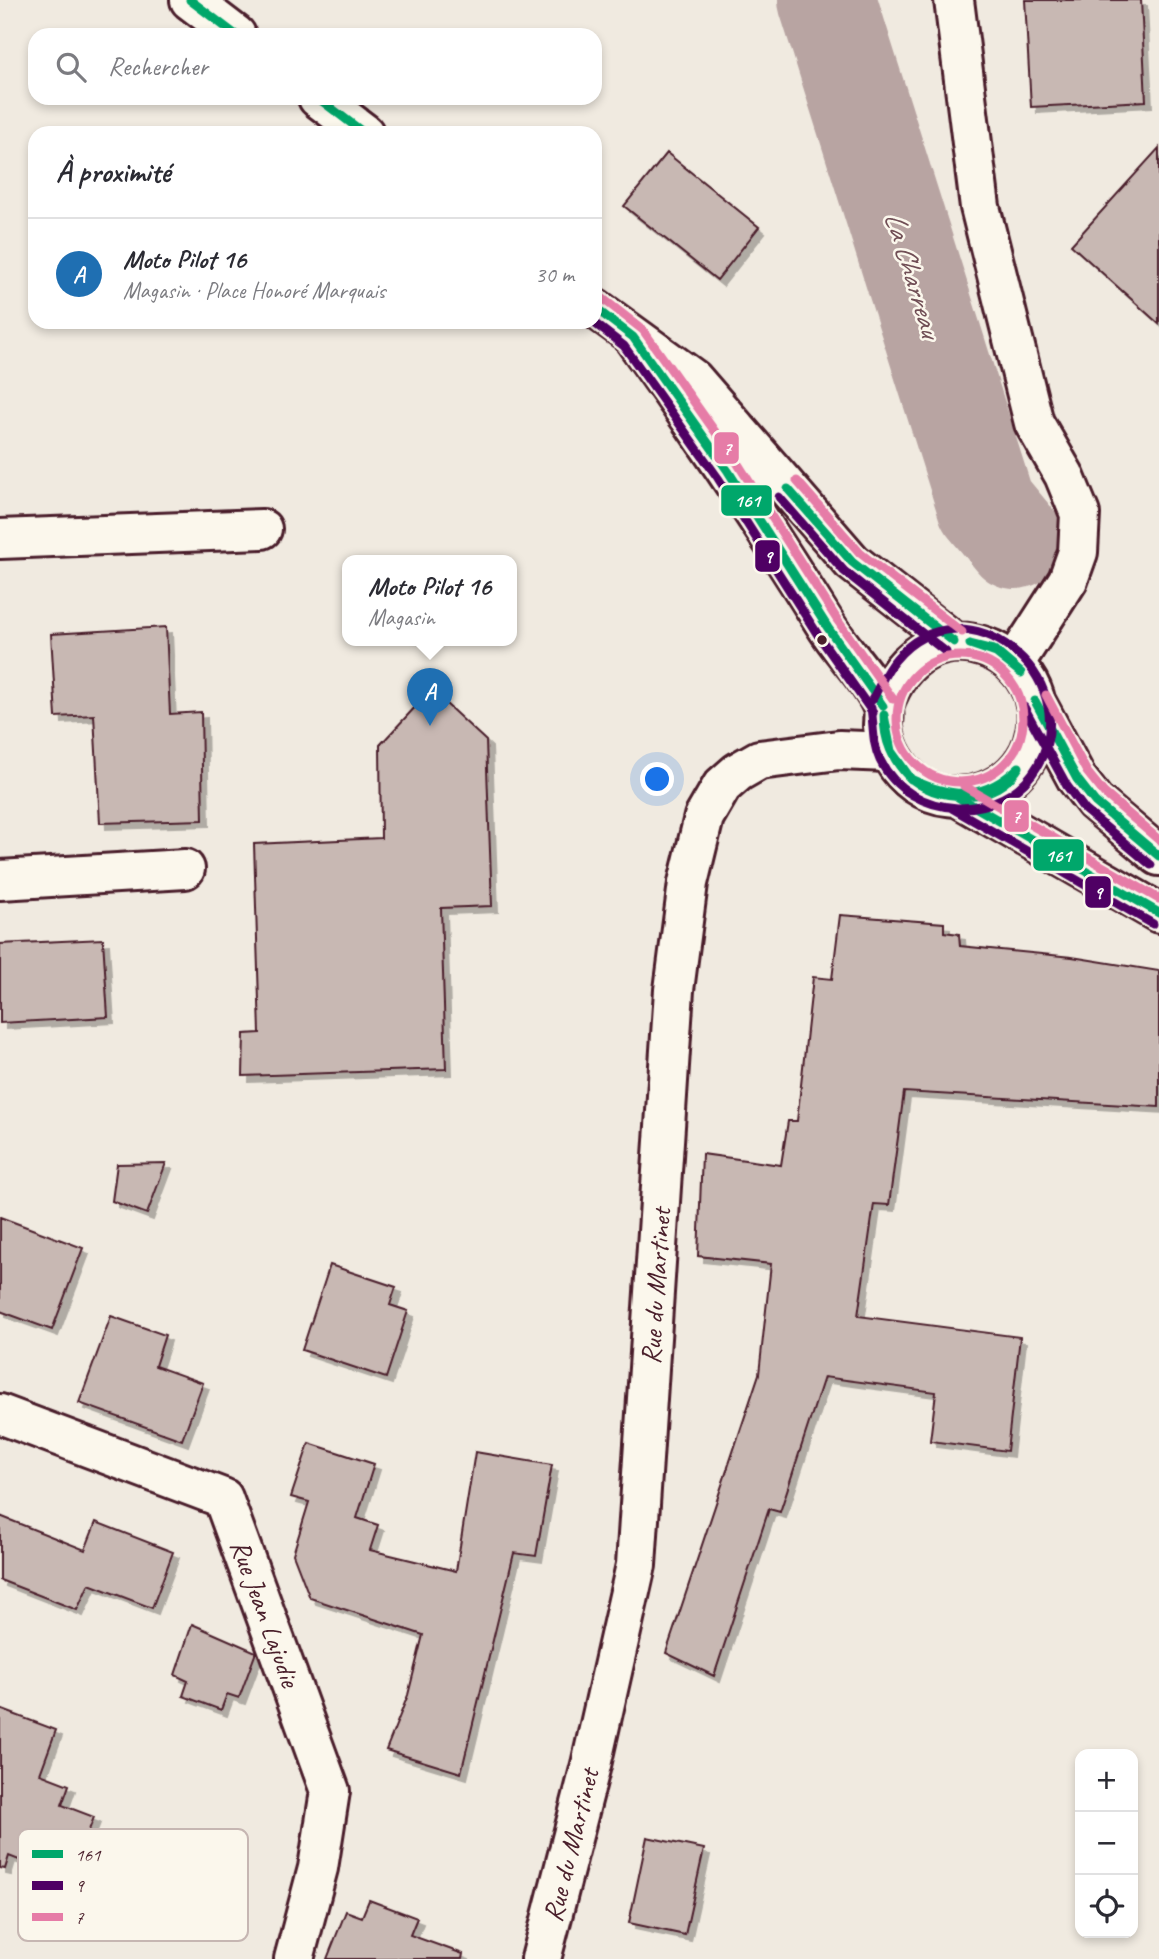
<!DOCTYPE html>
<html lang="fr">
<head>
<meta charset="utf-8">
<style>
	body { margin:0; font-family:Caveat,sans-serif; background:#f2f2f3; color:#2b2b33 }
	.controls { position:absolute; right:21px; bottom:21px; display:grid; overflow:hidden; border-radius:14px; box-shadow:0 4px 10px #0003 }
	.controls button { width:63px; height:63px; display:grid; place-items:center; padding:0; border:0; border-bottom:2px solid #e1e1e2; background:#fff; color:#2b2b33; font:35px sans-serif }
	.you { position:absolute; left:658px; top:780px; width:24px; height:24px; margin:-18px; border:5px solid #fff; border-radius:50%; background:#1a73e8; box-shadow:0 0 0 10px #1a73e833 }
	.badge { display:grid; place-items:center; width:46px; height:46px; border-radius:50%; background:#1f6fb2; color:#fff; font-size:23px; font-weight:700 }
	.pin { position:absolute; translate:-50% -58px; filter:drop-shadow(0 2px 4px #0008) }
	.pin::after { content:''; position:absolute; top:37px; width:24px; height:21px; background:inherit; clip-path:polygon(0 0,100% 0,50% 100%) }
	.popup { position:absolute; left:342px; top:555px; width:175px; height:91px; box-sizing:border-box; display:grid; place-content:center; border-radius:14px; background:#fff; filter:drop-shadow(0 2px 5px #0005); font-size:23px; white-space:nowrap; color:#7c7c81 }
	.popup b { font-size:26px; color:#2b2b33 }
	.popup::after { content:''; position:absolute; left:50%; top:100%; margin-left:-14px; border:14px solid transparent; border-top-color:#fff }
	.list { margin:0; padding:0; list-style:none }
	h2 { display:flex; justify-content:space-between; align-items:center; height:91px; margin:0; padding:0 28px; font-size:30px }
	h2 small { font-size:23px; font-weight:400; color:#7c7c81 }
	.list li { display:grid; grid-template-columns:46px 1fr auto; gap:21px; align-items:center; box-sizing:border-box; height:112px; padding:0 28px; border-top:2px solid #e1e1e2 }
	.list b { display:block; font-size:26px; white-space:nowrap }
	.list p { margin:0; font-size:23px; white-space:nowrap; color:#7c7c81 }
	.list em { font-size:23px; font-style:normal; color:#7c7c81 }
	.icon { flex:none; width:38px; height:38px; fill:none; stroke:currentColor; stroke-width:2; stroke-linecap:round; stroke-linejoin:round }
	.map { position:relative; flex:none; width:1159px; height:1959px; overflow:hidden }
	.search { position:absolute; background:#fff; box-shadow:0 4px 10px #0003; left:28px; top:28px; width:574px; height:77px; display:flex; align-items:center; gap:18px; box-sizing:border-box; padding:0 24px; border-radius:21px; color:#7c7c81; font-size:26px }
	.panel { position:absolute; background:#fff; box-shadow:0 4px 10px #0003; left:28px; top:126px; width:574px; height:203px; border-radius:21px }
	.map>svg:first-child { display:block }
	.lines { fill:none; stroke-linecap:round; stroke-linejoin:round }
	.river { stroke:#b8a4a2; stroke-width:98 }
	.building { fill:#c8b8b3; stroke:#4a1f2b; stroke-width:2; filter:url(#shadow) }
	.street-casing { stroke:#4a1f2b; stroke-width:44 }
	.secondary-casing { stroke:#4a1f2b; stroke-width:44 }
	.primary-casing { stroke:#4a1f2b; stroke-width:44 }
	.street { stroke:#fbf7ec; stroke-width:38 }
	.secondary { stroke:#fbf7ec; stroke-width:38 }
	.primary { stroke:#fbf7ec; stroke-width:38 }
	.bus-1-casing { stroke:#fbf7ec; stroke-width:14 }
	.bus-2-casing { stroke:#fbf7ec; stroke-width:14 }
	.bus-3-casing { stroke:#fbf7ec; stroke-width:14 }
	.bus-1 { stroke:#00a76b; stroke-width:9 }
	.bus-2 { stroke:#4f0064; stroke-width:9 }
	.bus-3 { stroke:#e67ca7; stroke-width:9 }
	.bus-dot { fill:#4a1f2b; stroke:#fbf7ec; stroke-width:2.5 }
	.labels { text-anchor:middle; stroke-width:5; stroke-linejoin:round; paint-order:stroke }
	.street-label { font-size:28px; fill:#4a1f2b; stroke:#fbf7ec }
	.water-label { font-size:30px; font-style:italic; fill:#704e55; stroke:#fbf7ec }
	.key { fill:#fbf7ec; stroke:#c6b6b2; stroke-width:2 }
	.key-label { font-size:19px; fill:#4a1f2b }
	.line-badge { stroke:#fbf7ec; stroke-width:2.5 }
	.badge-label { font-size:19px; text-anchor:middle; font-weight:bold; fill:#fff }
</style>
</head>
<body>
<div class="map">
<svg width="1159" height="1959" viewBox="0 0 1159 1959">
	<defs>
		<filter id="shadow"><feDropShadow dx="6" dy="6" stdDeviation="0" flood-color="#0004"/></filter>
	</defs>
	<rect width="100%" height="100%" fill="#f0eae0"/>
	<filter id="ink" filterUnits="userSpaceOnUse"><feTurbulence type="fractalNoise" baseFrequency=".0143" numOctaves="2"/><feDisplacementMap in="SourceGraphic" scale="14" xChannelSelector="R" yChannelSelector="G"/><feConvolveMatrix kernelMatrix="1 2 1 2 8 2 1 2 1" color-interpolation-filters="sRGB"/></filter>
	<g filter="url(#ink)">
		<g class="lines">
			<path class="river" d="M827,0L986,505L1015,540"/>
		</g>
		<path class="building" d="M1025,0H1141L1146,101L1031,107Z
			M1159,148V324L1071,245Z
			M667,153L759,227L717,280L624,206Z
			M166,627L170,714L201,712L203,820L100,823L94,715L56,717L51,634Z
			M431,690L486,741L492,906L441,908L446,1069L243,1076L244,1034L260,1033L254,844L381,838L380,745Z
			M840,915L944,923V932L959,934L960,946L1072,957L1159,971V1107L904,1092L889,1205L874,1204L858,1316L1020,1337L1007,1451L930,1441L936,1392L824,1377L780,1512L769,1509L714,1676L666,1653L759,1374L771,1264L698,1256L702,1154L781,1165L788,1121H797L813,977L832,979Z
			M103,939L108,1017L0,1023V944Z
			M166,1163L147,1214L112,1201L117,1164Z
			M0,1217L83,1248L52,1330L0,1311Z
			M330,1265L396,1287L390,1305L408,1311L386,1378L302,1350Z
			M111,1316L165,1335L155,1366L203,1383L182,1440L79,1403Z
			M309,1443L374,1464L357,1518L378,1525L370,1550L456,1571L475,1452L552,1465L536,1556L514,1553L461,1773L386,1750L408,1695L423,1635L310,1598L293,1554L309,1502L291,1497Z
			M0,1516L85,1550L96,1522L173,1552L152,1608L89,1584L77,1610L0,1580Z
			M192,1624L256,1652L239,1698L227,1694L221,1710L183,1696L188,1681L175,1675Z
			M0,1709L56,1730L40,1774L69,1785L62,1805L94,1817L70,1880L9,1856L5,1869L0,1868Z
			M647,1837L704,1849L685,1935L629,1923Z
			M369,1900L417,1918L410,1935L463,1954L462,1959H327L346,1911L362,1917Z"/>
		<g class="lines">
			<defs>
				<path id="street" d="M954,0L980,207L1034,423L1064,475L1080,514L1078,552L1068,580L1014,664
					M0,539L262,529
					M0,880L185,869
					M0,1414L223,1498L330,1791L318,1868L294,1959"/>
				<path id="secondary" d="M541,1959L591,1765L636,1565L674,990L688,883L704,817L722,786L738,772L759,760L839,750L889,752"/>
				<path id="primary" d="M190,0L236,35
					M318,98L364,133
					M595,308L693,379L852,562L954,642
					M633,337C701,432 766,528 827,627C842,651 872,681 882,705C885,711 883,720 883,726C884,748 898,771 916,784C958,813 1017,790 1033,744C1064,653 924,589 883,706
					M1035,701L1077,779L1095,802L1159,856
					M958,797L1159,913"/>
			</defs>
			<use href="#street" class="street-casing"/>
			<use href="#secondary" class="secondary-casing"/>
			<use href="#primary" class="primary-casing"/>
			<use href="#street" class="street"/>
			<use href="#secondary" class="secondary"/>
			<use href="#primary" class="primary"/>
			<defs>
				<path id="bus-1" d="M190,0L236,35
					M318,98L364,133
					M595,308L633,337L728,471L828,628L883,706
					M788,489L852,562L954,642
					M970,644L994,650L1021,673
					M970,644L996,653L1021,673
					M1035,701L1077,779L1095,802L1159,856
					M884,715L891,751L911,779
					M884,715C884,741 892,760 911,779
					M913,780C954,799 985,800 1019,767
					M913,780C943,803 997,803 1019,767
					M958,797L1159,913"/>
				<path id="bus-2" d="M593,322L624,346L718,478L818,635L873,713
					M779,497L844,571L946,652
					M1024,707L1067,786L1085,810L1151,865
					M871,708C874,726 872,743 880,760C910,821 1004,825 1038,765C1088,675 963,579 896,659C885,671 880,686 872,700
					M952,808L1153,924"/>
				<path id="bus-3" d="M602,298L643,330L738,464L838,621L893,699
					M797,481L860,553L962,632
					M897 719a63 63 0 1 1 126 0a63 63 0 1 1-126 0Z
					M1046,695L1087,772L1104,793L1159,840
					M964,786L1159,899"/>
			</defs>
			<use href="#bus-1" class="bus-1-casing"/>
			<use href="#bus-2" class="bus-2-casing"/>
			<use href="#bus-3" class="bus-3-casing"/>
			<use href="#bus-1" class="bus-1"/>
			<use href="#bus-2" class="bus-2"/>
			<use href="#bus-3" class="bus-3"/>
		</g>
	</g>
	<circle class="bus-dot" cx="822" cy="640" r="6"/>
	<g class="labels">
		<g class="street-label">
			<text transform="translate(655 1286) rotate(-86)" y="10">Rue du Martinet</text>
			<text transform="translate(266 1613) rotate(70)" y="10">Rue Jean Lajudie</text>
			<text transform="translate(570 1845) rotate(-76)" y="10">Rue du Martinet</text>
		</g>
		<g class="water-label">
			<text transform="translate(913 274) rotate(73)" y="10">La Charreau</text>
		</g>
	</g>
	<rect x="18" y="1829" width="230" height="112" rx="10" class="key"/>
	<rect x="32" y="1850" width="31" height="8" fill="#00a76b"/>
	<rect x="32" y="1881" width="31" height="9" fill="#4f0064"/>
	<rect x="32" y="1913" width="31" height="8" fill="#e67ca7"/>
	<g class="key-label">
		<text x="75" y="1861">161</text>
		<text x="75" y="1892">9</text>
		<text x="75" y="1924">7</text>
	</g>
	<g class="line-badge">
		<rect x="713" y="431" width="27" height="34" rx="7" fill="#e67ca7"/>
		<rect x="720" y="484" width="53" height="33" rx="7" fill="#00a76b"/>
		<rect x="754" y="539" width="27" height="34" rx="7" fill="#4f0064"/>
		<rect x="1003" y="799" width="27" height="34" rx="7" fill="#e67ca7"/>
		<rect x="1032" y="838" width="53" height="34" rx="7" fill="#00a76b"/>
		<rect x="1084" y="875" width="28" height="34" rx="7" fill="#4f0064"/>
	</g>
	<g class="badge-label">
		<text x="727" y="455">7</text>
		<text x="747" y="507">161</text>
		<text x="768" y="563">9</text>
		<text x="1016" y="823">7</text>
		<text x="1058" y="862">161</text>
		<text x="1098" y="899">9</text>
	</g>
</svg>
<div class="controls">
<button>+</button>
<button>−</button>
<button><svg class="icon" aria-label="locate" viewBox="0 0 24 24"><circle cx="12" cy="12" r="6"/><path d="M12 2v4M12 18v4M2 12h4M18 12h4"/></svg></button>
</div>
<div class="you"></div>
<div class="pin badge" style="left:430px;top:726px">A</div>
<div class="popup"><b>Moto Pilot 16</b>Magasin</div>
<div class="search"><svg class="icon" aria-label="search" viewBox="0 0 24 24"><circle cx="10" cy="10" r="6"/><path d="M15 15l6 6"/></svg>Rechercher</div>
<section class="panel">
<h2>À proximité<small></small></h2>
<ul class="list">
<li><span class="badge">A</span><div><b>Moto Pilot 16</b><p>Magasin · Place Honoré Marquais</p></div><em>30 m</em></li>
</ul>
</section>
</div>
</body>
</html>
